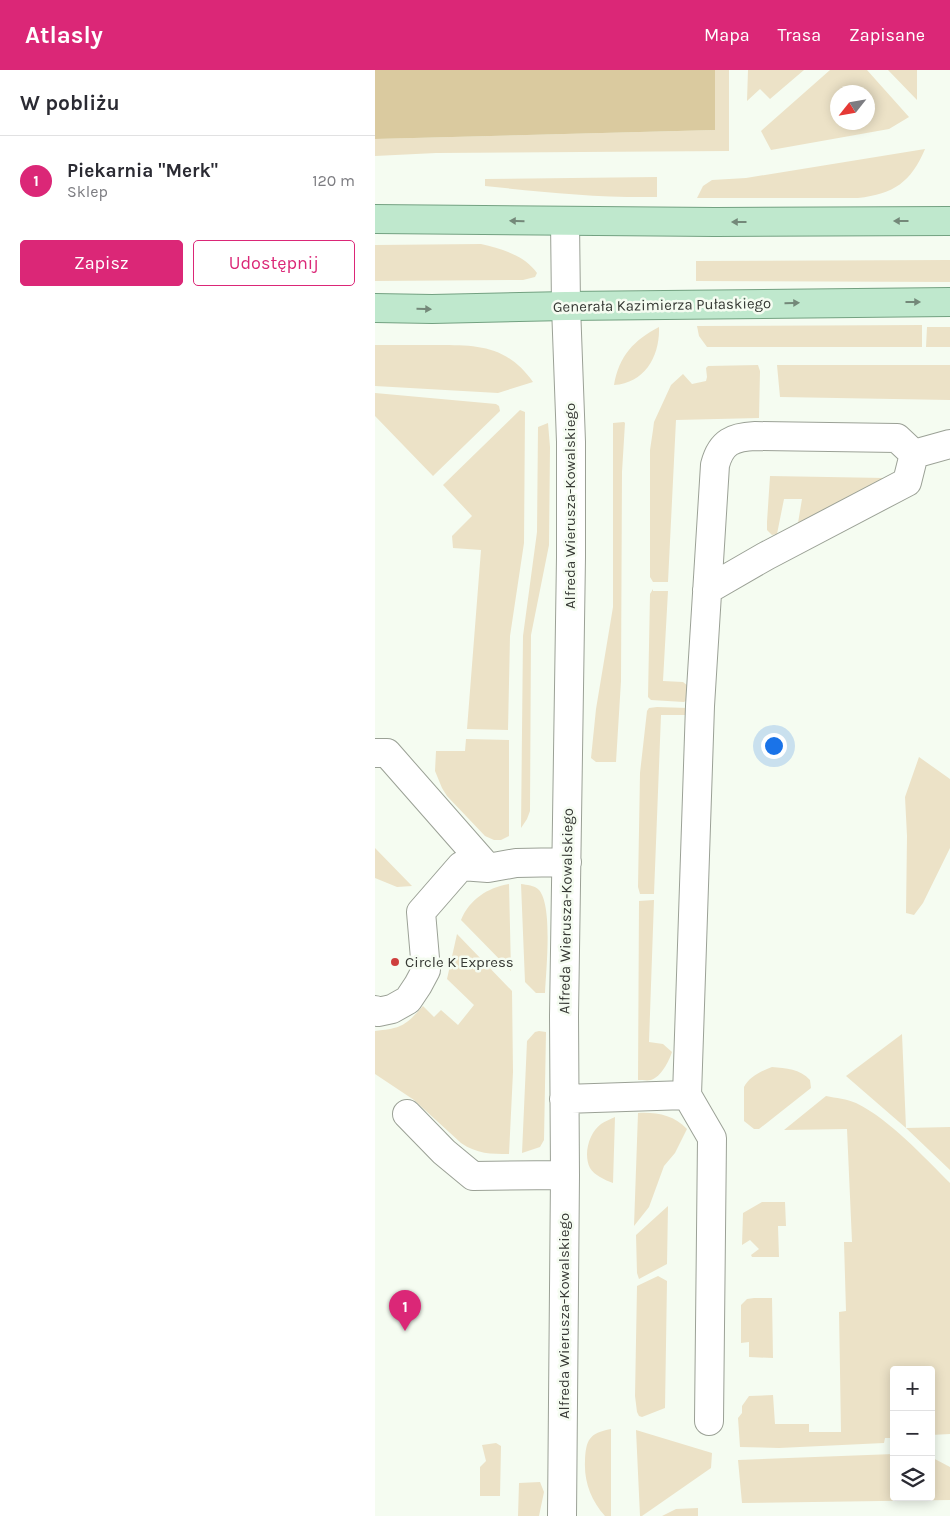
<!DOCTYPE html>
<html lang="pl">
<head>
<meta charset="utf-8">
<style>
	body { margin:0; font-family:Karla,sans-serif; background:#f7f7f7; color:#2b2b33 }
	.controls { position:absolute; right:15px; bottom:15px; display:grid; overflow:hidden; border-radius:5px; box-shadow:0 2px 12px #0003 }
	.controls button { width:45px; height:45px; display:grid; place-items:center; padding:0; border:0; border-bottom:1px solid #e1e1e2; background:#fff; color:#2b2b33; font:25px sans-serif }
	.compass { position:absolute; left:455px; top:15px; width:45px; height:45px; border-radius:50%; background:#fff; box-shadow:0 2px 12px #0003; rotate:239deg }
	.you { position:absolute; left:398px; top:675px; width:18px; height:18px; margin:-12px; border:4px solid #fff; border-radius:50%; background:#1a73e8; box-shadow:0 0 0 8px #1a73e833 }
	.badge { display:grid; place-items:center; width:32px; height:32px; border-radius:50%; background:#db2777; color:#fff; font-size:16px; font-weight:700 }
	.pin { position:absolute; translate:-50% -41px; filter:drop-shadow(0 1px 2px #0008) }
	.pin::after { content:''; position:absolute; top:26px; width:18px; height:15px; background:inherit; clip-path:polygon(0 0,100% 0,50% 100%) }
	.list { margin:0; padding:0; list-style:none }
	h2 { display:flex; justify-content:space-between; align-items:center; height:65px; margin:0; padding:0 20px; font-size:21px }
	h2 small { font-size:16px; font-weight:400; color:#7c7c81 }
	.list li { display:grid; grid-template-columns:32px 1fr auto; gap:15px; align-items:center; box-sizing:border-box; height:90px; padding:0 20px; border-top:1px solid #e1e1e2 }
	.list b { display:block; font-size:19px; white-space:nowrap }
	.list p { margin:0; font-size:16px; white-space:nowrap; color:#7c7c81 }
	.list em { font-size:16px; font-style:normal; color:#7c7c81 }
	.actions { display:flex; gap:10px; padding:15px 20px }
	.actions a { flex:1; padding:11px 0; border:1px solid #db2777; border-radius:5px; text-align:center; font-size:18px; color:#db2777 }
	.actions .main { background:#db2777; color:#fff }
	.icon { flex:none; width:28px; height:28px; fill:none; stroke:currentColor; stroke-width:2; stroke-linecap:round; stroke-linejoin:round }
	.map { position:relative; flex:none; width:575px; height:1446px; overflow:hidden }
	header { display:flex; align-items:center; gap:30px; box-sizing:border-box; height:70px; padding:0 25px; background:#db2777; color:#fff }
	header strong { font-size:24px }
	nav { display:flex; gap:28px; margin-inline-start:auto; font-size:18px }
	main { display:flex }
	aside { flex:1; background:#fff }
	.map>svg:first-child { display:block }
	.green { fill:#ece2c7; fill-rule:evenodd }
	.forest { fill:#daca9f }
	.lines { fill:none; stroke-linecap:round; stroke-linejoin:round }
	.minor-casing { stroke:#9ba196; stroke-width:30 }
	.major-casing { stroke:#73a181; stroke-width:30 }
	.minor { stroke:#fff; stroke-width:28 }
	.major { stroke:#bfe8cd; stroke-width:28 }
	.oneway { fill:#748879 }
	.poi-dot { fill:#ce3f3e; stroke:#f5fcf1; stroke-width:2 }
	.labels { text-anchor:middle; stroke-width:5; stroke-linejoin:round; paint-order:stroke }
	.street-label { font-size:15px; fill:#363934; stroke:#f5fcf1 }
	.poi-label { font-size:15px; fill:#363934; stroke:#f5fcf1; text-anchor:start }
</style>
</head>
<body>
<header>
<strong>Atlasly</strong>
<nav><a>Mapa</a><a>Trasa</a><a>Zapisane</a></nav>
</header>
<main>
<aside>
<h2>W pobliżu<small></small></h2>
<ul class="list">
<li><span class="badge">1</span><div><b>Piekarnia &quot;Merk&quot;</b><p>Sklep</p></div><em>120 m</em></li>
</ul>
<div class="actions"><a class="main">Zapisz</a><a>Udostępnij</a></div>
</aside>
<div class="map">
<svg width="575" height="1446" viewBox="0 0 575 1446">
	<rect width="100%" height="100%" fill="#f5fcf1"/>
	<path class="green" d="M340,0H354V81L61,83L0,86V69L340,60Z
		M373,0H429L395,29L385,19L372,31Z
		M455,0H492L534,47L514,59L396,80L386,61ZM492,22V52H462V22Z
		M513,0H542V30Z
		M550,79C536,112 519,124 483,128H322L328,116L337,110L371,108Z
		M282,107V127C224,128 167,122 110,116V109Z
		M106,174C127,179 149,185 162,203L160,207L148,210L0,211V175Z
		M575,190V212L321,211V191Z
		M547,255V277H332L324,266L322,256Z
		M284,257C285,286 270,313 239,315C244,286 259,270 284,257Z
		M552,257H575V277H551Z
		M0,275C19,275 39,275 58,275C100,275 131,274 158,312L123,323L0,316Z
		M383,295L385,301L384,348L301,350L293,512H278L275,507V380L278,360L279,352L296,315L308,304L317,314L331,311L332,307L331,298L333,296Z
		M575,295V330L405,327L402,295Z
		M0,323L121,334L124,336L125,341L58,406L0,346Z
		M145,340L150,342L149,473L135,566L133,660L92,659L106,480L78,478L77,466L97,446L68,415Z
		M249,352L250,353L247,402L246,611L241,692H221L216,688L221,639L238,537V353Z
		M173,353L175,377L174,475L156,565L155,741L152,749L146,758L148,566L162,462L163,357Z
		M395,406L510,408L507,420L423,453L427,429H409L402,464L397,465L392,460V452Z
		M278,519V521H293L288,611L308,612L313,616L312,630L309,632L276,630L273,627L275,524Z
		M282,637L313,638L312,645H286L279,824H265L263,817L265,703L272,641L274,638Z
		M91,669L134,670V766L126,770H119L110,766L72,726L67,718L60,701L61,681H90Z
		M544,687L575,709V778L548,833L539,845L531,843L532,766L530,727Z
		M0,778L37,816L22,817L0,808Z
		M134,814L136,901L86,850C95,829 112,818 134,814Z
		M146,814C152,815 159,815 164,820C178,836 171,900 170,923H161L150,912Z
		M279,830L274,972L288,974L297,982C294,991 286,1007 276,1010C273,1011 267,1010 263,1010L264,831Z
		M82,864L137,921L138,1002L134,1084C116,1084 102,1084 86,1073L39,1030L0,1004V961C27,958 30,956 48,936L59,947L66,940L83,955L99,935L72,909Z
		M164,961L171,962L169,1070L165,1077L147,1083L152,971L160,962Z
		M527,964L531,1058L575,1057V1100L531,1058L471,1006Z
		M397,997C411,998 425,999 435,1010L436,1018L384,1059H379L369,1051V1017C374,1007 386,1001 397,997Z
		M451,1026C461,1028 472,1029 481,1033C514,1049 549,1087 575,1113V1364L556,1365V1300H519V1368H510L509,1373L404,1378L365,1377L363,1348L367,1343V1336L374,1326L398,1325L400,1354H434V1362H466L464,1242L471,1241L469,1172H477L472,1059L409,1060Z
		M263,1043C281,1042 299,1045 312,1059L300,1083L289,1096L274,1137L259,1156Z
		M240,1047L238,1113C230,1110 219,1105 215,1098C208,1084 214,1063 226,1054C230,1051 236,1049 240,1047Z
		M387,1132H410L411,1156H403L404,1187H377L376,1185L384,1179L375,1170L367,1175L368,1143Z
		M293,1136L292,1194L264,1209L262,1203L261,1165Z
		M283,1206L292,1211L290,1338L267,1347L264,1346L262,1342L260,1326L262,1216Z
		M379,1228H397L398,1288L374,1287V1272L366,1273V1235L372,1229Z
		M236,1359V1446H230C216,1430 209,1412 210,1391C211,1370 214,1363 236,1359Z
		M261,1360L337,1383L336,1398L267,1446H265Z
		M121,1373L126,1376L125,1426H105V1397L111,1391L107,1375Z
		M519,1384V1427H556V1387L575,1397V1430L367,1433L363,1390Z
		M165,1412L169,1422L164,1446H143L144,1413Z
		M323,1438V1446H287L301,1439Z"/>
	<path class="forest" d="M0,0H340V60L0,69Z"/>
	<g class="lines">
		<defs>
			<path id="minor" d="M332,520L391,486L532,412L539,384
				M0,683H12L113,798L141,793L192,792
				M0,940L3,942L17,939L33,930L43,915L51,900L46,842L86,796L113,798
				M312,1025L337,1068L334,1351
				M189,1029L312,1025L325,636L340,395C346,372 358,367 380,366L522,368L539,384L575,374
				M32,1044L69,1082L98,1106L190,1105
				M187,1446L190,1105L189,946L196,487V372L191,236L190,151"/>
			<path id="major" d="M0,149L340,152L575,151
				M0,238L57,239L191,236L575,232"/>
		</defs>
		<use href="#minor" class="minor-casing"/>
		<use href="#major" class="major-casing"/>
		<use href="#minor" class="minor"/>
		<use href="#major" class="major"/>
	</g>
	<defs><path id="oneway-solid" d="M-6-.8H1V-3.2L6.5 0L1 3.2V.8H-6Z" transform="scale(1.25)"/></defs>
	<g class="oneway">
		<use href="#oneway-solid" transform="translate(142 151) rotate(-179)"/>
		<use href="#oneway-solid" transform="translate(526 151) rotate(180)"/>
		<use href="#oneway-solid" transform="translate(364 152) rotate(180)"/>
		<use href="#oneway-solid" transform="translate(538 232)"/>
		<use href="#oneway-solid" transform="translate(417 233) rotate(-1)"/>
		<use href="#oneway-solid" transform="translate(49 239) rotate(2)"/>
	</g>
	<circle class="poi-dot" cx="20" cy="892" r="5"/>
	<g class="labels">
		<g class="street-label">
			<text transform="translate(287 235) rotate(-1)" y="5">Generała Kazimierza Pułaskiego</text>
			<text transform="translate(195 436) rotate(-90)" y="5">Alfreda Wierusza-Kowalskiego</text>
			<text transform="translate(191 841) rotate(-89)" y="5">Alfreda Wierusza-Kowalskiego</text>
			<text transform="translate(189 1246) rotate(-90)" y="5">Alfreda Wierusza-Kowalskiego</text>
		</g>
		<g class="poi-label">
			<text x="30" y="897">Circle K Express</text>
		</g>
	</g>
</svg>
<div class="controls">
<button>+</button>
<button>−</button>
<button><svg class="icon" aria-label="layers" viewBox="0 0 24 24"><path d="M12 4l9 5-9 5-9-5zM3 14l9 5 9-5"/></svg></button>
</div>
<svg class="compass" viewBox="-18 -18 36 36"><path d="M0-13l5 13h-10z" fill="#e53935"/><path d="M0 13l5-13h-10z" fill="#7c7c81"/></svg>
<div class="you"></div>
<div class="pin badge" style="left:30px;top:1261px">1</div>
</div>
</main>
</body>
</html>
